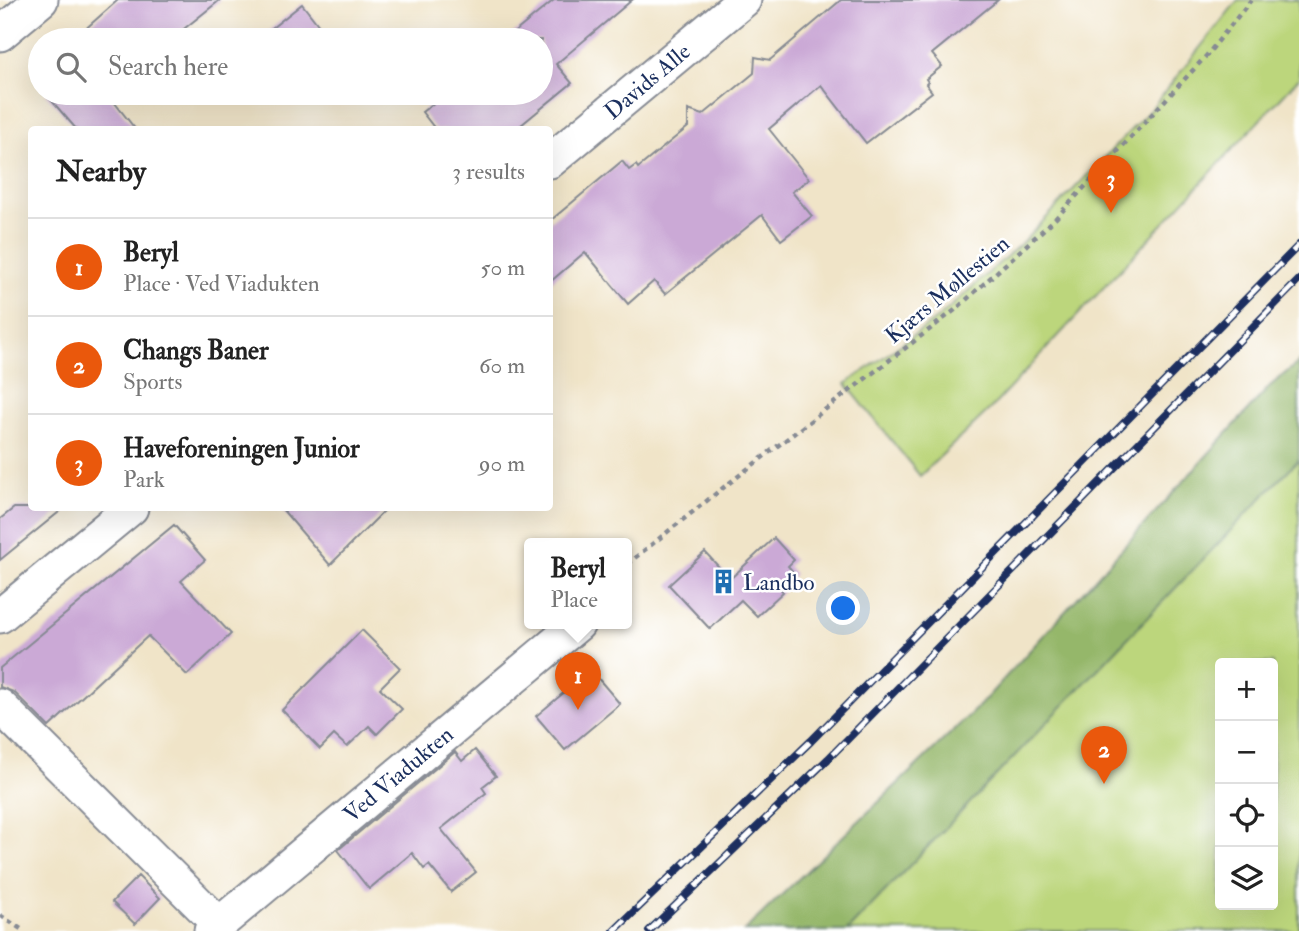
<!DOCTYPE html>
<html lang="en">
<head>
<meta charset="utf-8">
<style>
	body { margin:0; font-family:"IM FELL Double Pica",serif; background:#f6f6f6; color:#222 }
	.controls { position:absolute; right:21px; bottom:21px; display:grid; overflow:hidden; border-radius:7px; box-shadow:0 7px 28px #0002 }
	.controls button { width:63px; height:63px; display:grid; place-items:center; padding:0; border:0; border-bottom:2px solid #e0e0e0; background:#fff; color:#222; font:35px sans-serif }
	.you { position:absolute; left:844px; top:609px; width:24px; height:24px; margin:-18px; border:5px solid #fff; border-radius:50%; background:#1a73e8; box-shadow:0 0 0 10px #1a73e833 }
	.badge { display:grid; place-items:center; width:46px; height:46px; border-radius:50%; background:#ea580c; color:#fff; font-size:23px; font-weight:700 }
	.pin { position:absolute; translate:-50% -58px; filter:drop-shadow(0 2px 4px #0008) }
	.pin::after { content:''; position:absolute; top:37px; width:24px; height:21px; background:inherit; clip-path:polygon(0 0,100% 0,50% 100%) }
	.popup { position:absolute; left:524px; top:538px; width:108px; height:91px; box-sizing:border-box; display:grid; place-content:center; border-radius:7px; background:#fff; filter:drop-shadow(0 2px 5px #0005); font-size:23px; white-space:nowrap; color:#767676 }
	.popup b { font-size:26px; color:#222 }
	.popup::after { content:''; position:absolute; left:50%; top:100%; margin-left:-14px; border:14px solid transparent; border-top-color:#fff }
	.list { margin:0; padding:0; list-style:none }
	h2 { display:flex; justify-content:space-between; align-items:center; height:91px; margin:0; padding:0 28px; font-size:30px }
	h2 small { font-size:23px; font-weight:400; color:#767676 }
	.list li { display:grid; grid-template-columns:46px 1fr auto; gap:21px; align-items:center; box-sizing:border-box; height:98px; padding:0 28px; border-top:2px solid #e0e0e0 }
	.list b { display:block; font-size:26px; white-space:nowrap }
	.list p { margin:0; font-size:23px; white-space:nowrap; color:#767676 }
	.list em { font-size:23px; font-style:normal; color:#767676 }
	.icon { flex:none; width:38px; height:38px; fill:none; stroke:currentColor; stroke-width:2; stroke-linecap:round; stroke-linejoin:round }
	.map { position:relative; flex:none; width:1299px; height:931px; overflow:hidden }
	.search { position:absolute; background:#fff; box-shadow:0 7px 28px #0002; left:28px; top:28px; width:525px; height:77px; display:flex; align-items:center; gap:18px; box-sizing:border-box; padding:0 24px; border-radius:38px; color:#767676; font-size:26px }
	.panel { position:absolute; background:#fff; box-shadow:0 7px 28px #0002; left:28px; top:126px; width:525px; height:385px; border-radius:7px }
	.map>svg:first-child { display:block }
	.green { fill:#bcd67b; stroke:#6c826c; stroke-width:2; fill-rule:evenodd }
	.forest { fill:#95b76b; stroke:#587364; stroke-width:2 }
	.building { fill:#cba9d6 }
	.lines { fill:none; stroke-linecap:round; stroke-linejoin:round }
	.minor-casing { stroke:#868a93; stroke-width:37 }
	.path { stroke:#868a93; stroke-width:4.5; stroke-dasharray:5 5; stroke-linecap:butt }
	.minor { stroke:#fff; stroke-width:33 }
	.rail-casing { stroke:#1b2f5e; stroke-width:8 }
	.rail { stroke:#fff; stroke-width:5; stroke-dasharray:16; stroke-linecap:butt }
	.labels { text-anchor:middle; stroke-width:5; stroke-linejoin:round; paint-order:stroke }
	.street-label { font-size:23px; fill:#1b2f5e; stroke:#fff }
	.poi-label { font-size:23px; fill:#1b2f5e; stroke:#fff; text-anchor:start }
</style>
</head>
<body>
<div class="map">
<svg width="1299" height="931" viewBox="0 0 1299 931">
	<rect width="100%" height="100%" fill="#fff"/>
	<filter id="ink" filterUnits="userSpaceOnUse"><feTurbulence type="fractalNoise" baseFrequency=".0143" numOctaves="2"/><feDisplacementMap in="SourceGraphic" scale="14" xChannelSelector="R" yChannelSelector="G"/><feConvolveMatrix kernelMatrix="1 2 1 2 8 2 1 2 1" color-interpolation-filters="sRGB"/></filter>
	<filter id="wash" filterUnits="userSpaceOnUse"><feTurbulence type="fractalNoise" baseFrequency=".00686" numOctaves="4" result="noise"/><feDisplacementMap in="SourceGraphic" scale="28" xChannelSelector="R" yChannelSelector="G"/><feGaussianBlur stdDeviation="1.57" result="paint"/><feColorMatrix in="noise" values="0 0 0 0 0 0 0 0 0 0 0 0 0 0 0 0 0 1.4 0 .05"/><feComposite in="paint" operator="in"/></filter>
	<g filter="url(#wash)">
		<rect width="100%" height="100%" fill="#f0e4c8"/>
		<path class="green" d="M1238,0H1299V78L994,405L920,476L846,384L938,318L1025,240L1151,109Z
			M1299,459V931H847ZM1220,663H1273V905H1220Z"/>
		<path class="forest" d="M1299,362V459L847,931H744L981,704L1270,386Z"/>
		<g id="blocks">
			<path class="building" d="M118,0H220L170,40H73Z
				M554,0H632L556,64L572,83L515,130H436L422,112L447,93H541V40H505Z
				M841,0H998L932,54L942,66L926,79L928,82L926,84L932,92L866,143L821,85L769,129L809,179L792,192L812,216L781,240L762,215L665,294L654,281L628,304L585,252L550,282V221L622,161L629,170L636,165L638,168L688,127V110L703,115L754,73L755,57L770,60Z
				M302,4L330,40H257Z
				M45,93H107L136,130H77Z
				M14,508H64L0,560V519Z
				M281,508H387L330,565Z
				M174,525L205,560L181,581L231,634L187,675L148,636L49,727L14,692L0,687V668Z
				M774,538L794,560L788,566L795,574L780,588L783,592L757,616L741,600L710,629L669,585L705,552L730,579Z
				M362,630L400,668L380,688L402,709L377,734L369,726L347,747L334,735L320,749L282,710Z
				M591,670L620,704L565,750L536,716Z
				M475,750L496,776L482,787L486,793L441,829L476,872L451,892L429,865L424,869L412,853L369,889L338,850L455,752L462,761Z
				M138,876L160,898L135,924L112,902Z"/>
		</g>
	</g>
	<g filter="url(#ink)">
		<use href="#blocks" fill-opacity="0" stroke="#868a93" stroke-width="2"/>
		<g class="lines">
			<defs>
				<path id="minor" d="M0,34L41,0
					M550,161L744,0
					M0,616L131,508
					M0,706L219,924
					M211,931L578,624"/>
			</defs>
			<use href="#minor" class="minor-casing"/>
			<path class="path" d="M627,564L728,484L955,310L1055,219L1207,55L1251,0
				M0,915L24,931"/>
			<use href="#minor" class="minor"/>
			<defs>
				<path id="rail" d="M614,931L811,741L1299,245
					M649,931L828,759L1299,280"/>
			</defs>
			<use href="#rail" class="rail-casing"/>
			<use href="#rail" class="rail"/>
		</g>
	</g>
	<defs>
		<symbol id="building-bare" viewBox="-9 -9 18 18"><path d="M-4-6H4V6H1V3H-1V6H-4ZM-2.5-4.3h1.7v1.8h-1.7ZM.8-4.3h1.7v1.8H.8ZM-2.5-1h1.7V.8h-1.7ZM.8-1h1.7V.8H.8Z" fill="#1f6fb2" stroke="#fff" stroke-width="2.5" paint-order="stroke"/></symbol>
	</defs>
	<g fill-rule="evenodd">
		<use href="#building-bare" x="706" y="564" width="35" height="35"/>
	</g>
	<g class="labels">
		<g class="street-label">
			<text transform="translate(647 81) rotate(-40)" y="8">Davids Alle</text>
			<text transform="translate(947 289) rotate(-40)" y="8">Kjærs Møllestien</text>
			<text transform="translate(398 774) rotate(-40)" y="8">Ved Viadukten</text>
		</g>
		<g class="poi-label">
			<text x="743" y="590">Landbo</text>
		</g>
	</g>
</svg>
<div class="controls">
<button>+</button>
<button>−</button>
<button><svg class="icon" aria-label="locate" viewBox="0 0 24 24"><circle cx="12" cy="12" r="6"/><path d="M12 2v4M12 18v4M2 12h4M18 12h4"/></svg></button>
<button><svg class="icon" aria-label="layers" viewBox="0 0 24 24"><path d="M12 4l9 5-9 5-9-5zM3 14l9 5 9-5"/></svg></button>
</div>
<div class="you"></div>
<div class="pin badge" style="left:578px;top:710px">1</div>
<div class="popup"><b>Beryl</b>Place</div>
<div class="pin badge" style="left:1104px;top:784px">2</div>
<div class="pin badge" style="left:1111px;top:213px">3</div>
<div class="search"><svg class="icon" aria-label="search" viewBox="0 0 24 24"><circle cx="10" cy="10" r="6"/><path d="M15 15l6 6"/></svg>Search here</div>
<section class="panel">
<h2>Nearby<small>3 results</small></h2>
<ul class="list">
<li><span class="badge">1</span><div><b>Beryl</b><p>Place · Ved Viadukten</p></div><em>50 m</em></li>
<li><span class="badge">2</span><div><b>Changs Baner</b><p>Sports</p></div><em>60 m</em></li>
<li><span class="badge">3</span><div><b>Haveforeningen Junior</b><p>Park</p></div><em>90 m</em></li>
</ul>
</section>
</div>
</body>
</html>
